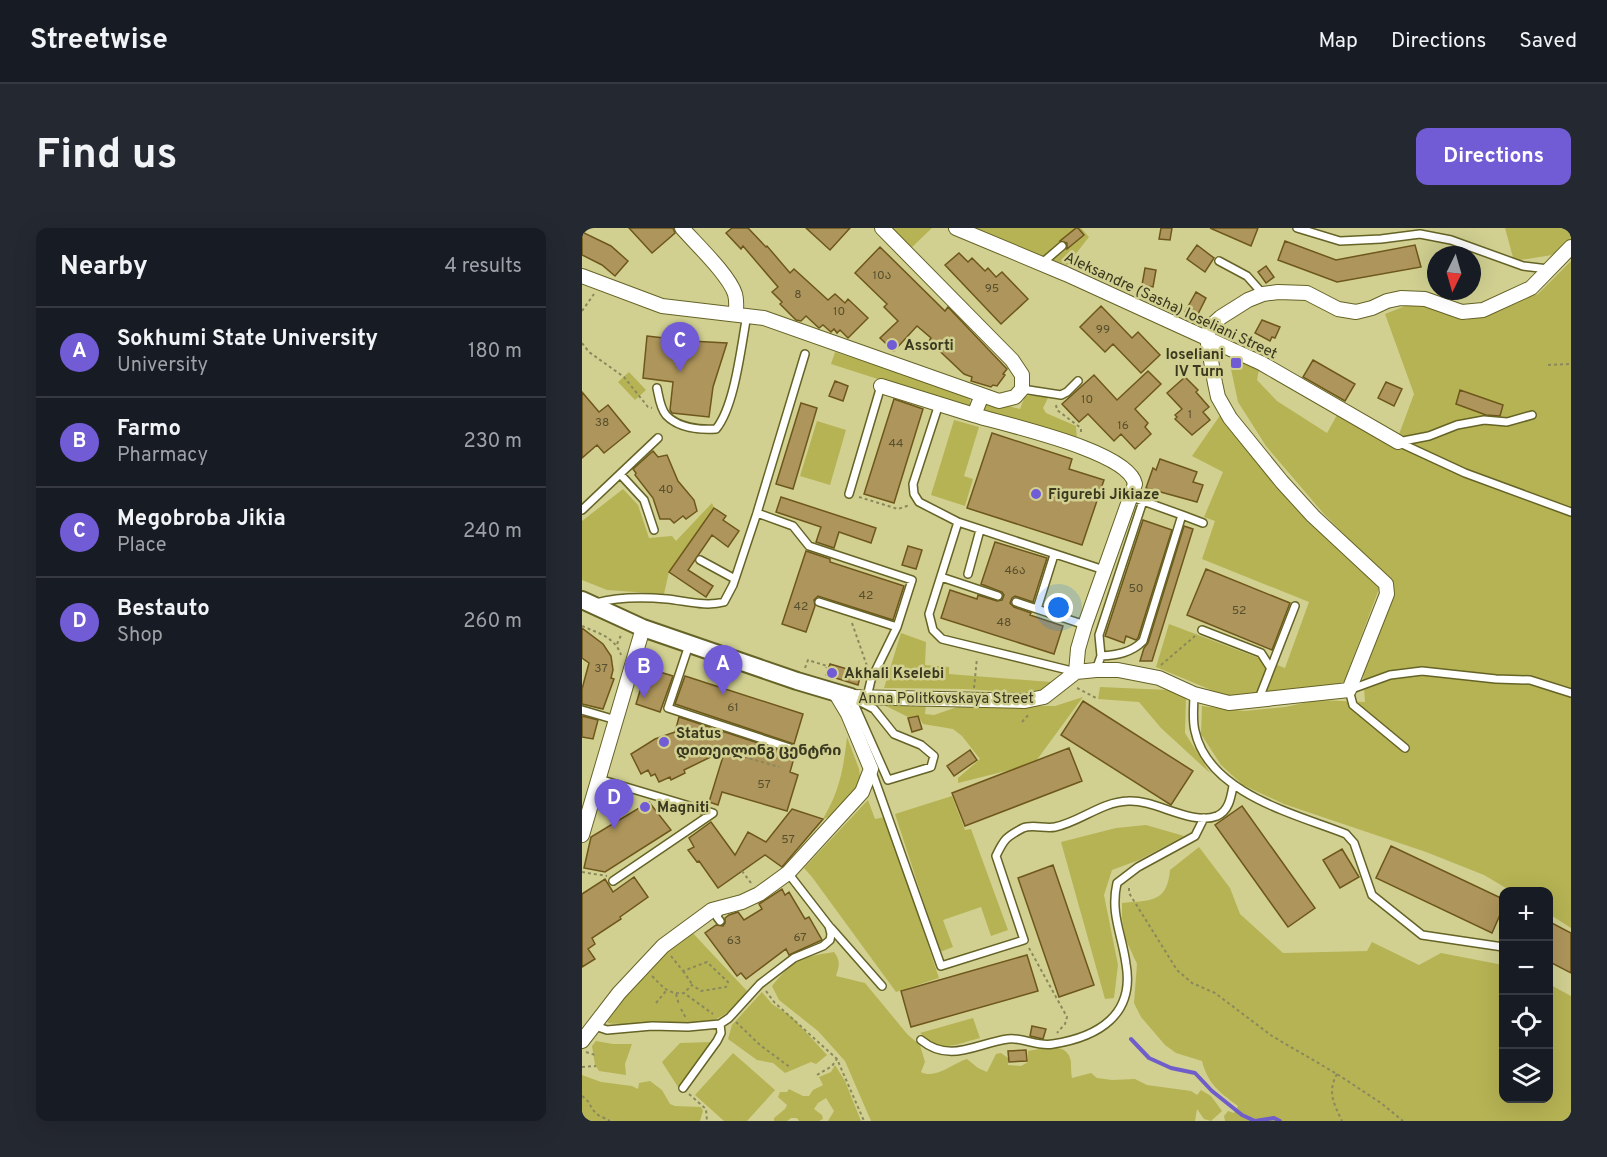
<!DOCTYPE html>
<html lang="en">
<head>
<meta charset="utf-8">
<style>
	body { margin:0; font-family:Overpass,"Noto Sans Georgian",sans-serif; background:#242831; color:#f1f3f6 }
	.controls { position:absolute; right:18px; bottom:18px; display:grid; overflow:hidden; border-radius:12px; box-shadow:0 6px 24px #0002 }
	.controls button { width:54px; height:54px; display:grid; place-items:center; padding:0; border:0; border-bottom:2px solid #363941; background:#171b24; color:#f1f3f6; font:30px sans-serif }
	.compass { position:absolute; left:845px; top:18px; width:54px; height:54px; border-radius:50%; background:#171b24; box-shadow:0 6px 24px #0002; rotate:185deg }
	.you { position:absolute; left:477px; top:380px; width:21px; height:21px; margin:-15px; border:4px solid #fff; border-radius:50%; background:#1a73e8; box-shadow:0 0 0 9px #1a73e833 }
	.badge { display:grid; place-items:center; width:39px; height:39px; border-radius:50%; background:#725cd6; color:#fff; font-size:20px; font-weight:700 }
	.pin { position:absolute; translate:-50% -50px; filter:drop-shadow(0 2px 3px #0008) }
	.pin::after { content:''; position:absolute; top:32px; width:21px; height:18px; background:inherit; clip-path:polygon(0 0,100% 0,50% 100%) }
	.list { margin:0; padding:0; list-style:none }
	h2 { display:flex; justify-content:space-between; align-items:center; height:78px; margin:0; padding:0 24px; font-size:26px }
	h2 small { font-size:20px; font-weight:400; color:#9ea1a6 }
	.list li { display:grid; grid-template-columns:39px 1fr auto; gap:18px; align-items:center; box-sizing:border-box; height:90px; padding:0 24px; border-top:2px solid #363941 }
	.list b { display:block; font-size:22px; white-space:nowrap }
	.list p { margin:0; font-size:20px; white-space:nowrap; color:#9ea1a6 }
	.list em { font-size:20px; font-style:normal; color:#9ea1a6 }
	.icon { flex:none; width:33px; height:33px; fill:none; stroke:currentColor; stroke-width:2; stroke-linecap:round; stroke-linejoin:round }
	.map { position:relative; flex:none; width:989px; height:893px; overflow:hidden; border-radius:12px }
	header { display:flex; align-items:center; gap:36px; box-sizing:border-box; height:84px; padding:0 30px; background:#171b24; border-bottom:2px solid #363941 }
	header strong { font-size:28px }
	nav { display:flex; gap:33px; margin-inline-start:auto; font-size:21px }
	.intro { display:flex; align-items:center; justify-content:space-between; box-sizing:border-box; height:144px; padding:0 36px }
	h1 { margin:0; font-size:42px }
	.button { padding:15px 27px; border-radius:12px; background:#725cd6; color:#fff; font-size:21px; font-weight:700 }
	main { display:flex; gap:36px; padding:0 36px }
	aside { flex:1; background:#171b24; border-radius:12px; box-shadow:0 6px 24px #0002 }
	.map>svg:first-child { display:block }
	.green { fill:#b6b354 }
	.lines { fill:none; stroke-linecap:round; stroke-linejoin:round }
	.stream { stroke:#6f5ec9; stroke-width:4 }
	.building { fill:#ae955b; stroke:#6e571b; stroke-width:1.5 }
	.service-casing { stroke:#656326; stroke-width:10 }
	.minor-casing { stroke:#656326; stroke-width:16 }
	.tertiary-casing { stroke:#656326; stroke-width:20 }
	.path { stroke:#8a895c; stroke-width:2; stroke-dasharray:3 3; stroke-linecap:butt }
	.service { stroke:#fff; stroke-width:7 }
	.minor { stroke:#fff; stroke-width:14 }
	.tertiary { stroke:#fff; stroke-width:16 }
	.poi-dot { fill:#725cd6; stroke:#d1d091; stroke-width:2 }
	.labels { text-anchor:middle; stroke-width:5; stroke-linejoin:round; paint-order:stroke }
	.number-label { font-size:12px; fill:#57502f }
	.street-label { font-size:15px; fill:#3a3920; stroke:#d1d091 }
	.poi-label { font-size:15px; font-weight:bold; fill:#3a3920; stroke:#d1d091; text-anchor:start }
</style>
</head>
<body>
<header>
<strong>Streetwise</strong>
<nav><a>Map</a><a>Directions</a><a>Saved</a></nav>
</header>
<div class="intro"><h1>Find us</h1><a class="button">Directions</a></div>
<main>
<aside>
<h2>Nearby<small>4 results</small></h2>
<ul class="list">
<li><span class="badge">A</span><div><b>Sokhumi State University</b><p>University</p></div><em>180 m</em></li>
<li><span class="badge">B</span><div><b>Farmo</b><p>Pharmacy</p></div><em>230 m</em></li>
<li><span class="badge">C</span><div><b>Megobroba Jikia</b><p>Place</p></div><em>240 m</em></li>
<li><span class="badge">D</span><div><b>Bestauto</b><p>Shop</p></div><em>260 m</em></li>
</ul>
</aside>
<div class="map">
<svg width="989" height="893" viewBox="0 0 989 893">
	<rect width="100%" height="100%" fill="#d1d091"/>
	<path class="green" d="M306,0H350L328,21Z
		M387,0H499L507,9L485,37L470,32V29L461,28Z
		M923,0H989V13L970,27L932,33Z
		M989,33V700L967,686L966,664L929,663L902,647L844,624L702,576L661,557L639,537L619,506L620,478L662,483L703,479L736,472L783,474L781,446L806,351L742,286L684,218L656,174L649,141L656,132L677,141L675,152L695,173L745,205L755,187L813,217L832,166L803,86L828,76L844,77L884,92L956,66Z
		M253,124L381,166L388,172L389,181L249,136Z
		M47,144L64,162L53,172L36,154Z
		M456,167L466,170L461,180L464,185L494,198L495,213L399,185L400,177L407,173L438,181L443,168Z
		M639,186L724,292L786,347L797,361L762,454L745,458L655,467H641L574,439L587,396L703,440L727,374L620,331L633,293L622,289L641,244L610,228Z
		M372,192L397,199L382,248L391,251L383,278L349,267Z
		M235,193L264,202L248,257L218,248Z
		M41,261L56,277L67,310L90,308L94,313L130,275L132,280L87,344L82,366L25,362L0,352V293Z
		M319,405L344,414L343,437L367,439V446L469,454L457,464L445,465L383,461L302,460Z
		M518,459L587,462L604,470L603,505L628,545L579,500L557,474L516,471Z
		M501,469L454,533L428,542L376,555V550L398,531L380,508L371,501L341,496L336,488L326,489L296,474L344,476L343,486L352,487L378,478H473Z
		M265,509L277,541L279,554L274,564L253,587L241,591C258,561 261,543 265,509Z
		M370,568L383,602L389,601L426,702L409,708L399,679L361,692L371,719L358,724L313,586Z
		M286,572L293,591L303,589L357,750L314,764L230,649L222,640Z
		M564,597L602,608L557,632L530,642L522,667L536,737L532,770L523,771L479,614L534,600Z
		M617,619L648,660L658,686L701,725L785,723L790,714L837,737L859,725L921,737V870H966L967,756L989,768V893H643L642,888L646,883L652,885L656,878C637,864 626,856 620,833L594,825L583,817L559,789L552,775L555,736L543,710L540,690V675C569,672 585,675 588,642Z
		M108,702L165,763C156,775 148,785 134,791C127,795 34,798 26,795L24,791L68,737Z
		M252,724C259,733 257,738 254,748L283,755L326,807L338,817L343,834L339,844C353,852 371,835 385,831L396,840L405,844L414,826L419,825L426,830V837L439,838L446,834V823C460,821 486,812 489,834C489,840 489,845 490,850L509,845L515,850L530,852L553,851L565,857L609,863L615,867L619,862L629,868L640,883L629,893L622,891L615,881L613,893H289L263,833L236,803L197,772L190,758C211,732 220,729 252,724Z
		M180,764L190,776L210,789L245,827L234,836L229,834L203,845L191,835L175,832L146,811L150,797Z
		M391,790L398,810C370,817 361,826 338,805Z
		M14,813L31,816H50L43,836L44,847L17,843L13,837L10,818Z
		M130,814L96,859L80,834L98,815Z
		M151,825L193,862L165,893H142L113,867Z
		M253,837L263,853L279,893H246L252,883L244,870L236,875L232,881L240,887L241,891L237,893H217L215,890H209L205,893H192V890L203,881L205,877L196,869L198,864H205L207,861L221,868H227L231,862L241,857L237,849L249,844Z
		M0,847L19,854L50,858L56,861L57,855L68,853L80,862L88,876L93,878L119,879L121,883L118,893H0Z"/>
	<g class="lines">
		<path class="stream" d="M549,811L567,830L589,840L613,845L630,863L660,887L673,893L692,890L698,893"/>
	</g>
	<path class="building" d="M47,0H91L93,5L70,25Z
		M150,0H166L184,19L185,18L208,45L212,41L246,72L253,66L263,75L266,71L286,90L266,110L258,102L255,105L252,101L249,104L241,97L237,100L224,88L219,93L214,92L198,76L200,74L190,64L196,59L161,18L159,21L144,5Z
		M224,0H268L248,22Z
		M494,0H496L502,7L485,21V15L478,13Z
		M579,0H590L588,12L577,11Z
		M628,0H676L669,18Z
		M0,4L29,18L46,33L33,48L20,37L0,27Z
		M703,13L754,32L833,17L839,39L755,54L696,32Z
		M615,17L632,30L623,44L605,31Z
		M298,19L363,83L366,79L425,141L421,146L423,147L415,158L411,157L409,159L389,153L390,149L382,146L347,113L349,110L335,98L312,123L298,110L316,93L302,79L305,76L273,45Z
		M377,25L386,34L390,30L403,43L406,40L414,49L420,44L446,71L419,96L363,37Z
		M684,38L692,49L684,55L676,44Z
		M563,40L574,42L571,59L560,57Z
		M614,64L624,70L614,90L603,84Z
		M519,78L550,110L556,104L578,127L559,145L531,116L523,124L498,99Z
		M680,92L698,99L693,110L690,109L688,113L673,105Z
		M65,108L108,113L145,115L131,159L127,189L90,185L88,182L91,154L61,150Z
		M731,132L773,156L763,173L721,149Z
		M566,143L579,156L553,181L566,195L563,199L569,206L553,221L539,206L532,213L506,186L497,194L480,176L512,147L535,172Z
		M603,149L616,162L614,164L627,179L621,184L628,192L610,207L593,191L595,189L593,187L600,181L585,165Z
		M253,153L266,158L261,173L247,168Z
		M804,154L820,161L812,178L796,170Z
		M878,162L921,177L918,188L904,187L874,176Z
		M0,164L17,184L26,177L48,204L22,225L15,217L0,230Z
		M312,171L341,181L312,275L282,266Z
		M219,175L235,180L211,261L194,256Z
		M410,205L490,231L487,241L522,252L500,317L385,280Z
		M71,223L76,229L85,227L96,253L112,272L115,283L104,291L101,288L92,295L88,291H78L71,270L53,247L54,245L51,241Z
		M578,231L615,244L611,254L621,257L615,274L564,260L571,240L574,242Z
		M199,269L294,300L289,315L257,304L252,320L234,314L239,299L194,284Z
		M132,280L144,288L141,292L157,303L146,319L130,307L106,342L131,358L124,369L87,344Z
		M561,292L590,302L556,410L554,412L544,408L542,415L523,408Z
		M602,298L611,301L570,433H558L562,420L566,415Z
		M413,314L465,330L451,374L433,368L430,370L428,375L432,379L449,385L448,387L481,398L472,426L359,390L368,362L395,371L396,367L415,373L420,372L422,367L420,364L399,356Z
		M326,318L340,322L334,341L320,337Z
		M224,323L248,331V334L322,358L311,392L236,368L232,372L233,378L224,404L200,396Z
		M624,341L708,375L690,422L605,387Z
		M0,400L21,416L29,428L31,442L29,450L32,451L21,481L0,476V461L7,435L0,430Z
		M248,436L279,445L276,457L244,447Z
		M65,440L91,448L78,484L54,476Z
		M103,448L221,486L212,516L93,476Z
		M501,473L611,543L589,577L479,507Z
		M0,488L16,492L11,511L0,509Z
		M336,488L340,501L330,504L326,490Z
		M97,489L209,526L208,529L212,530L208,544L216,547L205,583L140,564L136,577L127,574L143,522L102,542L103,545L89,552L88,549L77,554L73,546L69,548L66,542L59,546L49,526L73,511L93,504Z
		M487,520L500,553L383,598L370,565Z
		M388,522L395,532L372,548L365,538Z
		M67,574L89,602L23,644L2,640L9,609Z
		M660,578L733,680L706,699L633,597Z
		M210,581L241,591L200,639L183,627L136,660L117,633L115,634L106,622L112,619L107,610L129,594L153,627L166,604L184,614Z
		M809,618L921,671V680L910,705L794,650Z
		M760,621L777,649L758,660L741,632Z
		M471,637L512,757L477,769L436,650Z
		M52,649L66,669L38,689L39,691L10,710L13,716L6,721L13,731L0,739V666L23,651L31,664Z
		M200,661L203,667L207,664L223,691L227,689L240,712L207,727L204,721L164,751L159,745L155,748L123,705L134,697L141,698L143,695V690L147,687L156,684L162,692L180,681L177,676Z
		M966,693L989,705V745L966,733Z
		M445,727L456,763L329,799L319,763Z
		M450,798L464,801L461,811L448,808Z
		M444,822L445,833L427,834L426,823Z"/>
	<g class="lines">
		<defs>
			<path id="service" d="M715,0L758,13L799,11L838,6L869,12L941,38L966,41
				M637,33L665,48L681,66
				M459,36L480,18
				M75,160C77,169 78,180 84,187C96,200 118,202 134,201C153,178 159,118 165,87
				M440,161L479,167L485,164L496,153
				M357,176L331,256L332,266L337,274L376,294L522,342
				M816,214L883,245L989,284
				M816,214L847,208L875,197L902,192L925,194L950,187
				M38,246L62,272L72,302
				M267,266L299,158
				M0,282L76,210
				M175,285L211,298L227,318L330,352L315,399L237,374
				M600,287L621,295
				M376,294L347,386L351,402L360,411L494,444
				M118,332L153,351
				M386,346L398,302
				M359,349L416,368
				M434,374L503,397
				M14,375C36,369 62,369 85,371C104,373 124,379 142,374L151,357L175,285L223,126
				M455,381L472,327
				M620,402L679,425L688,439
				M107,417L86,480L208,520
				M519,428L517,407L561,273
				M514,442L519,428C535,427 549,425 561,413L600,287L547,268
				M612,466C612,477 610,492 613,503C626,565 713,586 764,606L772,615L790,667L840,707L921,719
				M269,469L292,481L312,506L339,517L352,528L349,539L306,552Z
				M285,469L289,452L315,399
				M676,473L713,378
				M0,482L34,492
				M823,520L771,477L767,462L808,447L840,443L914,451L948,452L989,465
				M290,544L359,738L442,712L414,628C422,611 424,609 441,600C450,596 463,601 473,599C498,594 519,574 546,573C573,571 609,598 635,588C647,583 649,569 651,558
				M17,551L131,585L31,653
				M138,693L135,689L138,681
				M249,700L300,758
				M13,798L25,802L70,798L106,799L138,796L147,790L178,756L212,730L241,718L248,712L249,706L247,698L206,645
				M339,812C368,836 395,815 426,811C441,809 455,819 471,816C516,809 553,787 544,736C540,706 528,686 535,655L556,639L613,608L622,590
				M101,860L135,813L139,805L138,796"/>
			<path id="minor" d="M100,0C114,16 147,47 153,66C155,73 154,79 154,85
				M300,0L430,132L440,147V161L433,169L417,173L400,167
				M374,0L484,46L679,135L816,214
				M0,48L80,78L182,90L400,167L392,187C424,197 547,223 553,256L503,397L496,421L494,444
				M299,158L392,187
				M269,469L443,473L462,469L494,444L514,442H536L577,450L612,466L647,475L767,462L805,366L804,356L731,288L700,254L648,190L636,169L633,155L625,110L628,99L639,89L666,72L681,66L696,64L725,65L756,81L774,84L790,80L805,73L819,70L843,71L880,84L901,82L949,60L989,19
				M0,607L61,400
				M0,813L37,765L81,718L130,682L160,674L177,666L206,645L280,564L289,541L266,486L254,466"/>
			<path id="tertiary" d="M0,372L61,400L215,453L269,469"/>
		</defs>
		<use href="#service" class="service-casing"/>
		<use href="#minor" class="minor-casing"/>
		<use href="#tertiary" class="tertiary-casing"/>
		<path class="path" d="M0,83L12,66
			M0,115L7,124L42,149L66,179L70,180
			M966,137L989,136
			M474,177L475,182L499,200V204
			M277,269L316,281L328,277
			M270,395L285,438
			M0,398C16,405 33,409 39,427
			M35,416L40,405
			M579,437L613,408
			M223,440L226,432L245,438L244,440
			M392,460L395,430
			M495,460L516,471
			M142,461L148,444
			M440,494L448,485
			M156,527L197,539
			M160,643L169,655
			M0,644L25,648
			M547,660V665L595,742L610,755L633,765L690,808L755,846L799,875L821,893
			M447,720L485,789L483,796L475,805
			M89,728L101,743L125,734L146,754L144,759L119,763L110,757L102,765
			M101,743L110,756
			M70,748C80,758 86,767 102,765L131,786
			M184,763L192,774L255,831L282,893
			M94,766L97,777
			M74,775L84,763
			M99,781L104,790
			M154,794L178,817L209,840
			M4,824L13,827
			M0,839L14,838
			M755,846C745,864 752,876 760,893
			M235,847L250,838L255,831
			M107,866L124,881L125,893
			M0,868C10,875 7,879 14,885C17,889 24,890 28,893"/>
		<use href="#service" class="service"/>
		<use href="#minor" class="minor"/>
		<use href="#tertiary" class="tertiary"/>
	</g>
	<g class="poi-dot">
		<circle cx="310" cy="117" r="6"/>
		<rect x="648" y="129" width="12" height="12" rx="3"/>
		<circle cx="454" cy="266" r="6"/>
		<circle cx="250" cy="445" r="6"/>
		<circle cx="82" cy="514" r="6"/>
		<circle cx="63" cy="579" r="6"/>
	</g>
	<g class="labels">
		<g class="number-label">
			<text x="300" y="51">10ა</text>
			<text x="410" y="64">95</text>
			<text x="216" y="70">8</text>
			<text x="257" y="87">10</text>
			<text x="521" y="105">99</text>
			<text x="505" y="175">10</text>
			<text x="608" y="190">1</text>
			<text x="20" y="198">38</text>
			<text x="541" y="201">16</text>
			<text x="314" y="219">44</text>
			<text x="84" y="265">40</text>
			<text x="433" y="346">46ა</text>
			<text x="554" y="364">50</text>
			<text x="284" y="371">42</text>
			<text x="219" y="382">42</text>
			<text x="657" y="386">52</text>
			<text x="422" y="398">48</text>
			<text x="19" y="444">37</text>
			<text x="151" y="483">61</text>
			<text x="182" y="560">57</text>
			<text x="206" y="615">57</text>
			<text x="218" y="713">67</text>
			<text x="152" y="716">63</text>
		</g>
		<g class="street-label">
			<text transform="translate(589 77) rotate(25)" y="5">Aleksandre (Sasha) Ioseliani Street</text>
			<text x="364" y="475">Anna Politkovskaya Street</text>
		</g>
		<g class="poi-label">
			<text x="322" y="122">Assorti</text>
			<text x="642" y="131" text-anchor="end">Ioseliani<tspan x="642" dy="17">IV Turn</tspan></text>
			<text x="466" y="271">Figurebi Jikiaze</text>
			<text x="262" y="450">Akhali Kselebi</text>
			<text x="94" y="510">Status<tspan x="94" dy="17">დითეილინგ ცენტრი</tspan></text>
			<text x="75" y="584">Magniti</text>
		</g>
	</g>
</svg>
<div class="controls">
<button>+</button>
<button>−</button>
<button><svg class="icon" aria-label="locate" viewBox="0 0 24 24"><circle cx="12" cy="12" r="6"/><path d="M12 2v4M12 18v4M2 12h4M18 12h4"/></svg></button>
<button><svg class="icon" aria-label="layers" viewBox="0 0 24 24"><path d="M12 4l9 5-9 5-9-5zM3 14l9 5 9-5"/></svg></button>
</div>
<svg class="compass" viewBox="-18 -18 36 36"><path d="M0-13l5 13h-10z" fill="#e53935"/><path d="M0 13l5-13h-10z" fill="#9ea1a6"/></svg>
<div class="you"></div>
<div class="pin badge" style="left:141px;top:467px">A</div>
<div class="pin badge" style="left:62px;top:470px">B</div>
<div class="pin badge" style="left:98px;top:144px">C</div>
<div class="pin badge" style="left:32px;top:601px">D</div>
</div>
</main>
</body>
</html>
